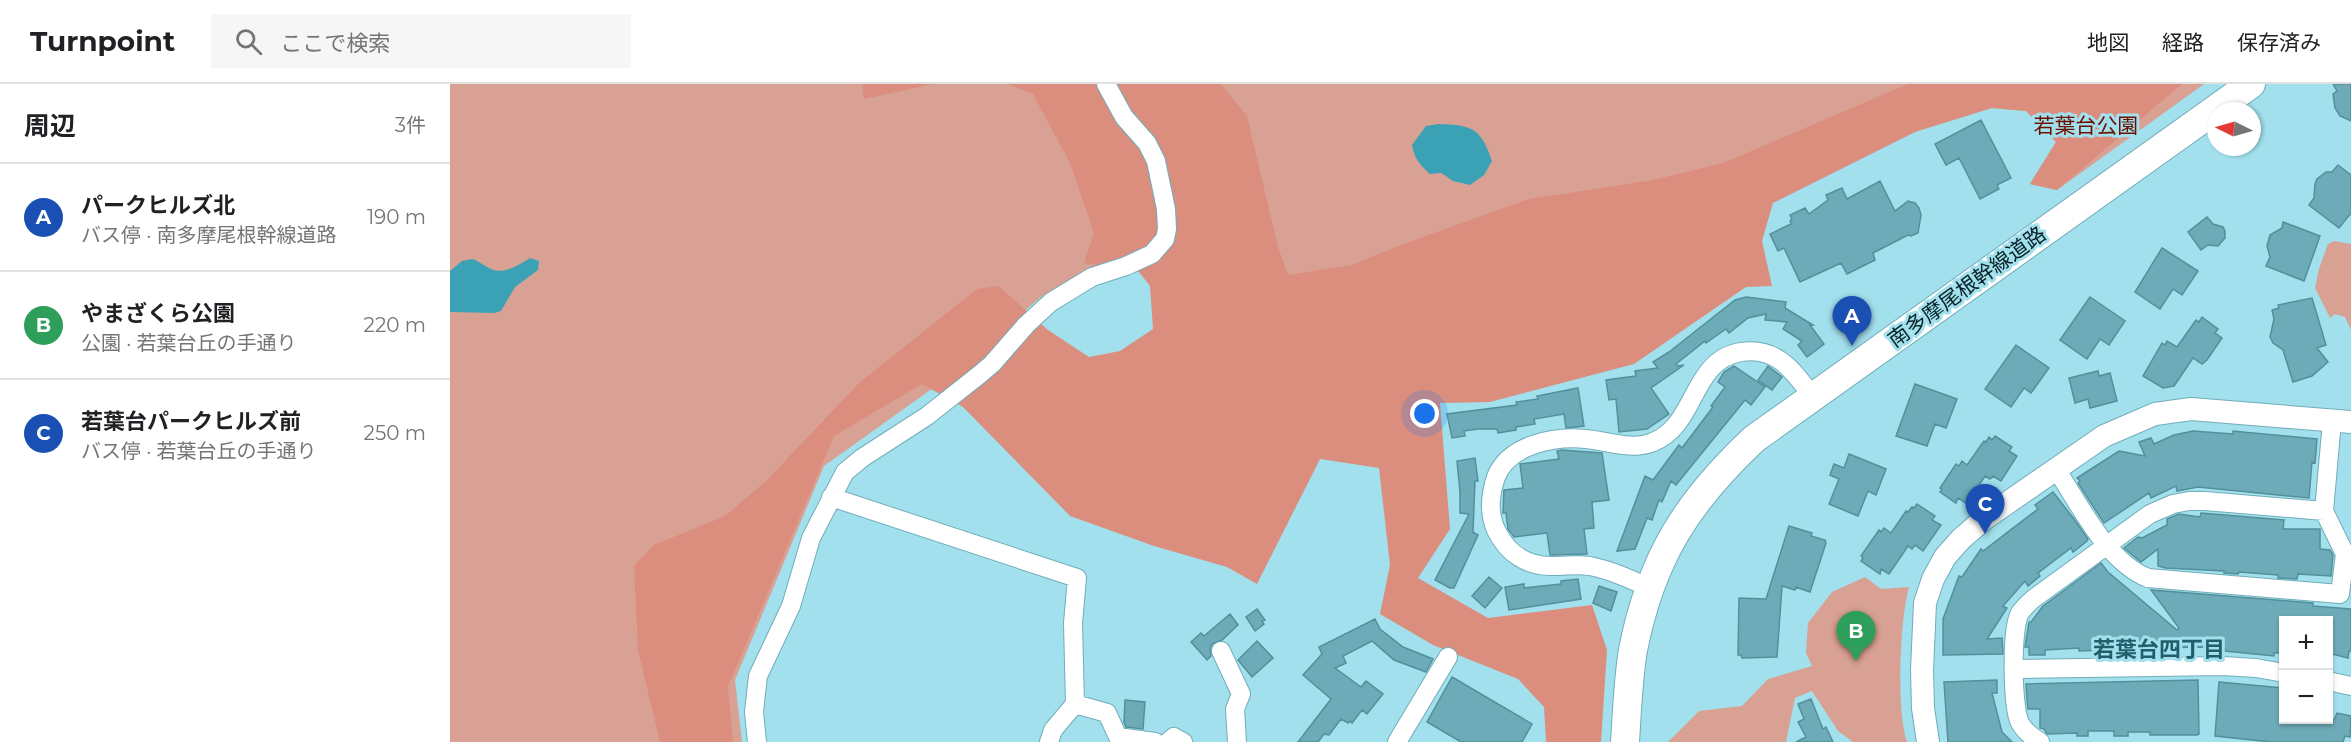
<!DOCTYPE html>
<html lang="ja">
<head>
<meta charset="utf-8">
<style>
	body { margin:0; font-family:Montserrat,"Noto Sans JP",sans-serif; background:#f6f6f6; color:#202124 }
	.controls { position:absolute; right:18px; bottom:18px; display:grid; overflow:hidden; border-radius:0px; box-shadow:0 2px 4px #0004 }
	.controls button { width:54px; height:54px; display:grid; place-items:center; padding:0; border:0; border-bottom:2px solid #e0e0e0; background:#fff; color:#202124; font:30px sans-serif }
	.compass { position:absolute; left:1757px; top:18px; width:54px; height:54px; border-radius:50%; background:#fff; box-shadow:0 2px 4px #0004; rotate:275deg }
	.you { position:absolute; left:975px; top:330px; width:21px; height:21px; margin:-15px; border:4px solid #fff; border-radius:50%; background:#1a73e8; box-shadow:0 0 0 9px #1a73e833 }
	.badge { display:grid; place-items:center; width:39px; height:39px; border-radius:50%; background:#d93025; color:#fff; font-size:20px; font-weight:700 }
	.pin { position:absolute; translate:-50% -50px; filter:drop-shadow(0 2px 3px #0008) }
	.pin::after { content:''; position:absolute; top:32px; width:21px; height:18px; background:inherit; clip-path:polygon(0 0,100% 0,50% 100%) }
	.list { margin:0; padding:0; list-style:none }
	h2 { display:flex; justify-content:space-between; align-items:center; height:78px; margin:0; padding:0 24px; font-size:26px }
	h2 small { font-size:20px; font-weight:400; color:#757577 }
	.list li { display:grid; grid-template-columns:39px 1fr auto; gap:18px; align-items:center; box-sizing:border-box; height:108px; padding:0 24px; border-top:2px solid #e0e0e0 }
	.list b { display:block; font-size:22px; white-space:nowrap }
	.list p { margin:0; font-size:20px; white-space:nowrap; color:#757577 }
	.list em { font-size:20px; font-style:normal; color:#757577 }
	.icon { flex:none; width:33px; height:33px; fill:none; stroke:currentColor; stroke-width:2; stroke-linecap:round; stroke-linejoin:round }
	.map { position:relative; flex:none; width:1901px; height:658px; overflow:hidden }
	header { display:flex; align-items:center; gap:36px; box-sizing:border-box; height:84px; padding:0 30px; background:#fff; border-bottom:2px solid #e0e0e0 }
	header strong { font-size:28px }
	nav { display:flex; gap:33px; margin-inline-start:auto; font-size:21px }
	.search { width:420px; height:54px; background:#f6f6f6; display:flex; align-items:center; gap:15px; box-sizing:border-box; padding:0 21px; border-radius:0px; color:#757577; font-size:22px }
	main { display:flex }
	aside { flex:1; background:#fff }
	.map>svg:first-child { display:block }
	.green { fill:#d9a194 }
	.forest { fill:#db8e7d }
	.water { fill:#3ba2b6 }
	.building { fill:#6eabb8; stroke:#538f9c; stroke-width:1.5 }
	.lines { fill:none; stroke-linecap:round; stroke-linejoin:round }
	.minor-casing { stroke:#71adba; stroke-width:20 }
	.tertiary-casing { stroke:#71adba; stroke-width:24 }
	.primary-casing { stroke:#71adba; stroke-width:30 }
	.minor { stroke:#fff; stroke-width:18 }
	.tertiary { stroke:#fff; stroke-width:22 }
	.primary { stroke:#fff; stroke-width:28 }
	.labels { text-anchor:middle; stroke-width:6; stroke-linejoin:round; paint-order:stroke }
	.park-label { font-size:21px; fill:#6c1100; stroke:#a2e0ed }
	.street-label { font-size:21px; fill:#082126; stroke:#a2e0ed }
	.neighbourhood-label { font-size:22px; font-weight:bold; fill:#215f6c; stroke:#a2e0ed }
</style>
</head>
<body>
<header>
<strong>Turnpoint</strong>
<div class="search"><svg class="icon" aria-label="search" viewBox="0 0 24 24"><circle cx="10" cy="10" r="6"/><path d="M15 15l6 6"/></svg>ここで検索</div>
<nav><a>地図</a><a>経路</a><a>保存済み</a></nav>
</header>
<main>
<aside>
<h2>周辺<small>3件</small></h2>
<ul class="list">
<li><span class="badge" style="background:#1a4fb4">A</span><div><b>パークヒルズ北</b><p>バス停 · 南多摩尾根幹線道路</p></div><em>190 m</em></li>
<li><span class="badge" style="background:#2e9e5b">B</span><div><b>やまざくら公園</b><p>公園 · 若葉台丘の手通り</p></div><em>220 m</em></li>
<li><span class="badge" style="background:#1a4fb4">C</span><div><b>若葉台パークヒルズ前</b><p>バス停 · 若葉台丘の手通り</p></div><em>250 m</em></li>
</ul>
</aside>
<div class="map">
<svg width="1901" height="658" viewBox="0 0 1901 658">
	<rect width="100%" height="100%" fill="#a2e0ed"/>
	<path class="green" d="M0,0H614L655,176L591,213L490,299L374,382L285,596L292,658H0Z
		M684,0H1754L1607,106L1580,100L1606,58L1577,27L1540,24L836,242Z
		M1884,157L1901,160V258V246L1895,233L1885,230L1880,234L1865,204L1869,185L1878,160Z
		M1415,493L1431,505L1459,503C1450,535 1446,627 1457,658H1403L1388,647L1362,607L1345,614L1336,658H1218L1249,627L1292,622L1318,595L1362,582L1356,569L1358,539L1382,508Z"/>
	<path class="forest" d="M412,0H483L414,15Z
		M557,0H771L797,32L828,163L838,191L902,181L948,162L1079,115L1203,96L1273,79L1458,0H1732L1607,106L1580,100L1606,58L1576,27L1542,24L1465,48L1323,119L1312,157L1322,202L1296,203L1184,280L1040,318L990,319L1000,445L968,494L1038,534L1142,521L1157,566L1151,658H1096L1094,623L1068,595L983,561L930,530L940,481L929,384L870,375L807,500L777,483L704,462L620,432L513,323L472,300L384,352L278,603L283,658H210L188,566L184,482L204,461L275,432L316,397L410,298L527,205L548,202L598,246L639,273L670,267L703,245L700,202L689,188L634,179L644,149L620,79L583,10Z"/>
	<path class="water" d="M989,40C1022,41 1031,44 1042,77L1034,91L1020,101L1003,97L991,89L980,90C970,81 964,74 962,61L976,42Z
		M80,174L89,177L88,186L65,203L51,227L44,229L0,228V187L12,177L22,175C29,177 33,181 39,184C54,192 68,181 80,174Z"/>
	<path class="building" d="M1883,0H1901V37L1890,32L1885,24L1883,10L1887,7Z
		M1531,36L1561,94L1547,101L1549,105L1530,115L1509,74L1496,81L1485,60Z
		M1888,81L1901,91V129L1889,144L1859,121L1864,114L1865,100L1867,95L1876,88H1882Z
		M1430,97L1445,127L1458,117L1465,119L1469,124L1471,131L1468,149L1461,152L1458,151L1423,169L1425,176L1397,190L1391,179L1350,198L1334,164L1328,167L1320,150L1341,140L1340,137L1342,135L1340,131L1355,124L1359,130L1378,116L1376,111L1392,104L1397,115Z
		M1757,133L1763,140L1773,143L1775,147V154L1768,162L1758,161L1751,166L1738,148Z
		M1833,138L1870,152L1854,197L1816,182L1820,173L1817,162L1820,151L1832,144Z
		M1712,164L1748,187L1732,211L1723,205L1710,225L1685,208Z
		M1296,213L1336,218L1335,224L1363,241H1360L1374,260L1357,273L1348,261L1352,257L1333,245L1337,238L1315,236L1316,230L1298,234L1279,249L1276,245L1256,259L1255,257L1226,280L1228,282L1234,281L1201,304L1219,330L1197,345L1169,348L1166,315L1159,316L1156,296L1186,292L1185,287L1208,284L1203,278L1219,268L1285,216Z
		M1640,213L1675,237L1659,261L1650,255L1637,275L1610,256Z
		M1862,214L1876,261L1867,264L1878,278L1862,292L1843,298L1833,266L1823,259L1820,253L1824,235L1822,226L1829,224L1828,221Z
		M1752,233L1768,245L1765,249L1772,254L1757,276L1752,280L1743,274L1724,302L1713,304L1693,292L1712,259L1715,261L1717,257L1727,263L1746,236L1749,238Z
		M1566,261L1599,284L1581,309L1574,304L1561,323L1535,305Z
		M1284,282L1315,303L1301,321L1295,316L1226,401L1221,397L1212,418L1209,416L1202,436L1197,434L1185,465L1167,467L1195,392L1203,396L1229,361L1232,364L1263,323L1261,322L1275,303L1268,298L1274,288Z
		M1318,282L1332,293L1322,306L1308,296Z
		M1648,287L1649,292L1660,289L1667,317L1640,324L1638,315L1625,319L1619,294Z
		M1465,300L1507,315L1496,344L1485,340L1477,362L1446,352Z
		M1128,304L1134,342L1116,344L1114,330L1084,335L1085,340L1066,343V346L1048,349L1047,345H1028L1014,347L1015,352L1002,354L997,330L1067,321L1066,318L1088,315L1087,312Z
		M1743,347L1783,350V347L1867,355L1865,379L1862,378L1859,414L1748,403L1727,407L1726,402L1701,414L1699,409L1654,439L1628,399L1630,397L1627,394L1669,367L1695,372L1689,358L1701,354L1704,360L1724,351Z
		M1545,352L1562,363L1559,367L1567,372L1551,397L1543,392L1540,395L1535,392L1517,420L1508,414L1506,419L1490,408L1492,405L1490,404L1506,380L1509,382L1512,377L1517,381L1534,357L1536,358L1539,353L1542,356Z
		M1112,366L1152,369L1159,416L1142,418L1144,444L1134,445L1137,470L1100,471L1097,449L1064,453L1058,445L1056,429H1053L1054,406L1073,404L1070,380L1109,375L1107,367Z
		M1399,370L1436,385L1426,411L1418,407L1408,432L1379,420L1389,395L1380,391L1384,380L1394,384Z
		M1025,374L1028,397H1025L1023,448L1028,451L1004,504H1000L985,496L1019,430L1010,429V408L1007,377Z
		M1603,408L1624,435L1638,455L1637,457L1623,468L1621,464L1588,489L1590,492L1578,502L1575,497L1553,522L1557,524L1537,555L1552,554L1553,570L1493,571V535L1509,492L1512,493L1531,465L1533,467L1588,425L1585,421Z
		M1467,420L1485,432L1482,436L1491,441L1473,467L1465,461L1462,465L1458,462L1439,490L1431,485L1430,490L1411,477L1413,474L1411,472L1429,446L1431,448L1434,444L1441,449L1456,427L1458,428L1462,423L1464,424Z
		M1751,429L1834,436L1833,445H1870V465L1880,466L1883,471L1881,492L1848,490L1847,495L1828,494V491L1789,488L1788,490L1774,489V487L1715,484L1708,482V465L1691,478L1674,464L1688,453L1692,454L1717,441V435L1729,430L1750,433Z
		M1339,442L1362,449L1361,452L1375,456L1376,459L1360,508L1346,503L1345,506L1332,502L1327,573L1292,574L1291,571H1288L1289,514L1316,515Z
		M1651,479L1658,488L1727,546L1729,544L1701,506L1863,519V522L1901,525V567H1899L1898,574L1878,569V555L1883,537H1833L1832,569H1824V572L1775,567V564L1745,563L1629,567V564L1595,566V571H1579V563H1575L1579,538H1581L1593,522Z
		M1039,493L1052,504L1035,524L1022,512Z
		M1128,495L1131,515L1059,526L1055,503L1074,500V504L1111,500V497Z
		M1149,502L1167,508L1161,527L1143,519Z
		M807,525L815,536L812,537L814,540L805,547L796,533Z
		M780,530L788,541L772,556L762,560L760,565L761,572L757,576L741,558L751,549L754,552Z
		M925,535L930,545L953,563L983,575L976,588L944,576L922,557L893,572L896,579L885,584L911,603L916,597L933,610L917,630L912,626L902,639L900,637L898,639L891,635L879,651L874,650L868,658H848L881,615L853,591L872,570L869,563Z
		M807,557L823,574L802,593L788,576Z
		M1002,593L1082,640L1072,658H1011L977,638Z
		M1547,596V609H1542L1552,648L1562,658H1498L1494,598Z
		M1748,596L1749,650L1747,651H1700V648H1678V652H1664V647H1638V652H1627V649L1597,650L1594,645L1590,644V625H1578L1577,616L1576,600Z
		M1769,598L1833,604V636H1884L1887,629L1901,632L1900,653L1895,652L1893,658H1821L1765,652Z
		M1361,615L1373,645L1376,643L1383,658H1346L1356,653L1348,638L1354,635L1348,620Z
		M675,616L695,618L693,645L676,643L674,638Z"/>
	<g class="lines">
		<defs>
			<path id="minor" d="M1606,385C1630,421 1657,478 1698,494L1890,510L1895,470L1874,427L1882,337
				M381,413L627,494L623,539L625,620L603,646L599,658
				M1200,504C1180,495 1160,486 1140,482C1128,480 1116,482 1104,482C1077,483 1057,469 1046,446C1038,428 1040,411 1046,393C1059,360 1105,352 1136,355C1158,357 1182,367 1203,358C1247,341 1241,276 1291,268C1327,262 1344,288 1363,313
				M771,567L791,610L785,625L787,658
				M1565,585L1773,582L1806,584L1834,589
				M1878,597L1901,602
				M625,620L657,629L668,653L705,658
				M307,658L304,628L308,592L341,522L361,454L395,388L412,374L477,332L529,291L542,280L576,241L601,218L642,193L676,182L702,170L715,155L717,145L716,125L706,77L697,59L674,33L656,0
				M718,658L724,653L733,658
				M947,658L998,573
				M1590,658C1582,653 1575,648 1570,639C1562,623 1561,544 1570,529C1573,524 1579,519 1583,515L1700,430L1723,420L1739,417H1755L1874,427"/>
			<path id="tertiary" d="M1478,658L1473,624L1472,586L1475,519L1483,495L1495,473L1511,455L1534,435L1654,352L1705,330L1741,325L1901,338"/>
			<path id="primary" d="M1175,658C1177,628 1178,596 1183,566C1201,474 1237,418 1304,355L1801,0"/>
		</defs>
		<use href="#minor" class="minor-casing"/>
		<use href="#tertiary" class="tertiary-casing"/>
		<use href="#primary" class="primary-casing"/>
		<use href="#minor" class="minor"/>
		<use href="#tertiary" class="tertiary"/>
		<use href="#primary" class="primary"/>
	</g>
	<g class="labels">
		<g class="park-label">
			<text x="1636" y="49">若葉台公園</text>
		</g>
		<g class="street-label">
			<text transform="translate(1517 203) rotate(-36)" y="7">南多摩尾根幹線道路</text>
		</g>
		<g class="neighbourhood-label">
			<text x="1709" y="573">若葉台四丁目</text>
		</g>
	</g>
</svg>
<div class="controls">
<button>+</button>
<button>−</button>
</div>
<svg class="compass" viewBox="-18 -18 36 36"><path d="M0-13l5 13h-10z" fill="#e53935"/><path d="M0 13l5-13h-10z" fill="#757577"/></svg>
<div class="you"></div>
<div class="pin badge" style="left:1402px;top:262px;background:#1a4fb4">A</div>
<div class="pin badge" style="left:1406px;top:577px;background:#2e9e5b">B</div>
<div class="pin badge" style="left:1535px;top:450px;background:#1a4fb4">C</div>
</div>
</main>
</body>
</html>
